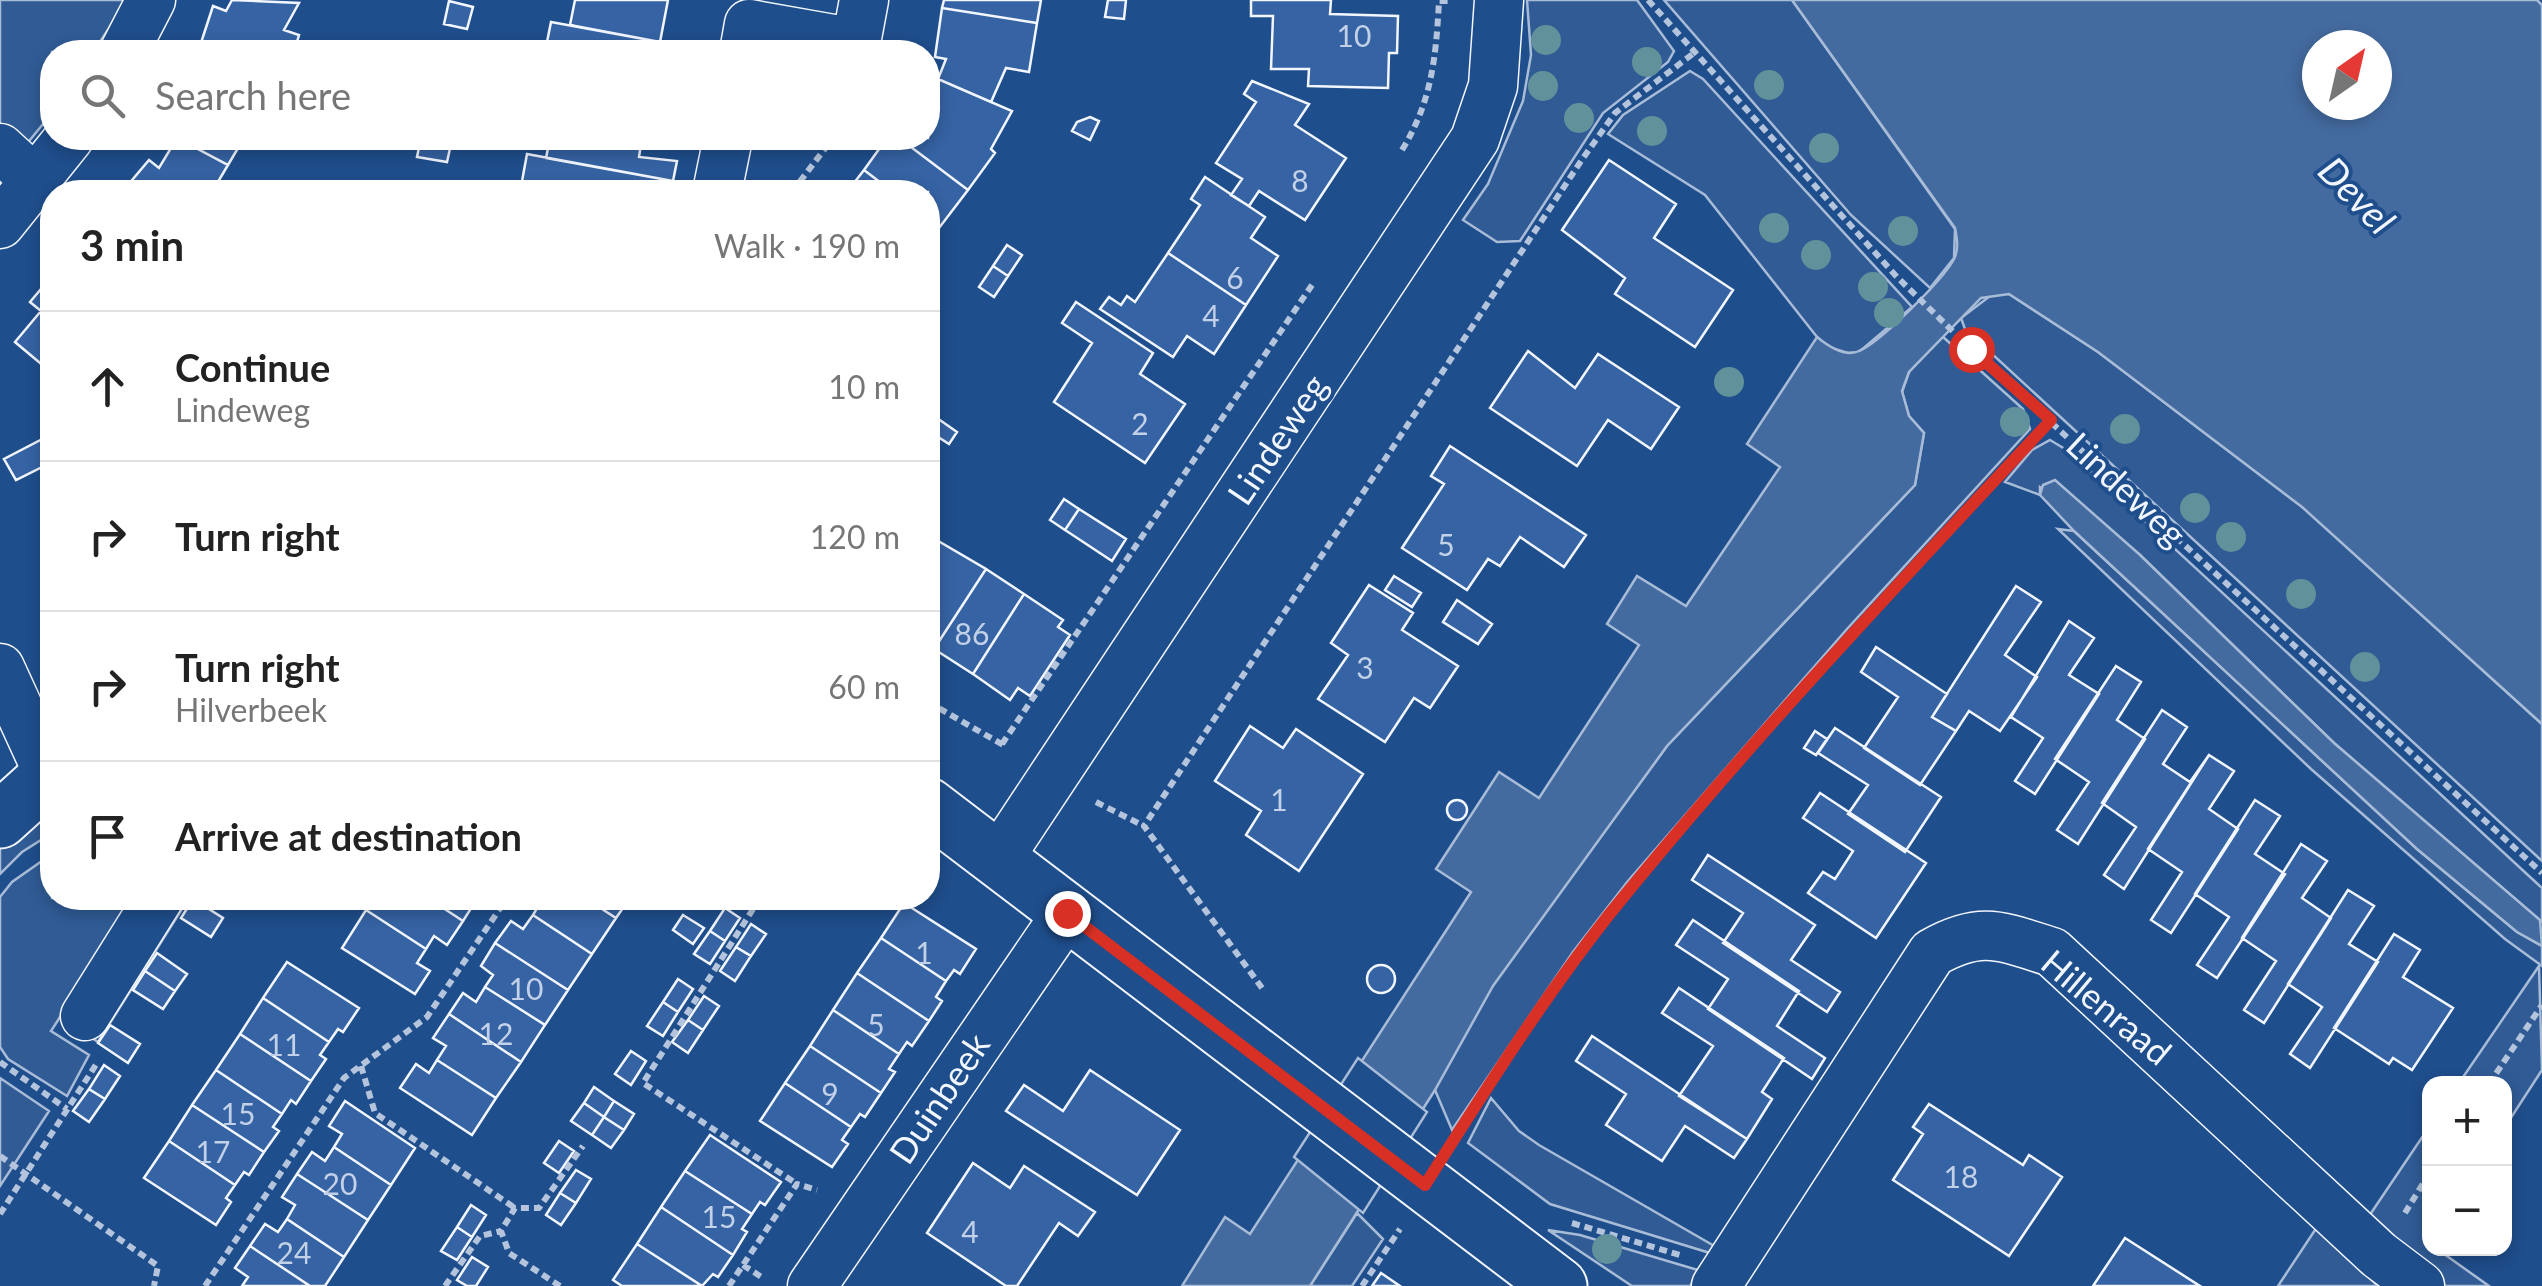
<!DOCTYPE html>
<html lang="en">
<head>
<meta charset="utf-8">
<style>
	body { margin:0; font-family:Lato,sans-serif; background:#f6f6f6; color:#222 }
	.controls { position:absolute; right:30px; bottom:30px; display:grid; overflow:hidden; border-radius:20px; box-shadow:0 5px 15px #0003 }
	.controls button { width:90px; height:90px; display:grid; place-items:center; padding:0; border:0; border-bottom:2px solid #e0e0e0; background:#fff; color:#222; font:50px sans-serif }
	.compass { position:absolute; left:2302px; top:30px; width:90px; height:90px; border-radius:50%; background:#fff; box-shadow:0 5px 15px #0003; rotate:34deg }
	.stop { position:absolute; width:30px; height:30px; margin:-22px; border:8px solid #d93025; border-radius:50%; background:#fff }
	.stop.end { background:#d93025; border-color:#fff; box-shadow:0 2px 10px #0008 }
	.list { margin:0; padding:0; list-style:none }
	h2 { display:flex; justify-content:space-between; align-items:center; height:130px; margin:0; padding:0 40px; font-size:42px }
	h2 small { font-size:32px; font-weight:400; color:#767676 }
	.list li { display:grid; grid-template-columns:65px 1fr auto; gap:30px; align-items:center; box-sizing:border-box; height:150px; padding:0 40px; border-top:2px solid #e0e0e0 }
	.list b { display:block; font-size:38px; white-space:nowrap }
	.list p { margin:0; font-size:32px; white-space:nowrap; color:#767676 }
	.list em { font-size:32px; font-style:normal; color:#767676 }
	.icon { flex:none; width:55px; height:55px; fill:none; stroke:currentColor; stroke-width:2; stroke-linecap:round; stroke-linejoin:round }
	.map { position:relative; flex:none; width:2542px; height:1286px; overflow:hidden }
	.search { position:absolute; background:#fff; box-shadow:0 5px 15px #0003; left:40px; top:40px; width:900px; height:110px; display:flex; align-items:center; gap:25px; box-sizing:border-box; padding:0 35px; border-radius:40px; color:#767676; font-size:38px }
	.panel { position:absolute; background:#fff; box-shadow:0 5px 15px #0003; left:40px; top:180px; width:900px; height:730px; border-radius:40px }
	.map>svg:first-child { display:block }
	.built { fill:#305b95; stroke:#a8bbd7; stroke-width:2.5 }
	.water { fill:#446ba0; stroke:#a8bbd7; stroke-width:2.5; fill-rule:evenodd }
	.pier { fill:#1f4e8c; stroke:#a8bbd7; stroke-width:2.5 }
	.building { fill:#3563a3; stroke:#f2f6ff; stroke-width:2.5 }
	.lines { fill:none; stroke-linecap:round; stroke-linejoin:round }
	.minor-casing { stroke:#f2f6ff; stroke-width:51 }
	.tertiary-casing { stroke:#f2f6ff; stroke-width:59 }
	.path { stroke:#b3c4dc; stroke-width:6; stroke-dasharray:8 5; stroke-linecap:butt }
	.minor { stroke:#1f4e8c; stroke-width:48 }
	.tertiary { stroke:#1f4e8c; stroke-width:55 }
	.tree { fill:#61919a }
	.route { stroke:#d93025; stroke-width:12 }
	.labels { text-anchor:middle; stroke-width:8; stroke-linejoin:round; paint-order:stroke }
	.number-label { font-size:30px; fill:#c3d1e8 }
	.street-label { font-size:35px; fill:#f2f6ff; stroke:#1f4e8c }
	.water-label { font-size:38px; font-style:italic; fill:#f2f6ff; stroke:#1f4e8c }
</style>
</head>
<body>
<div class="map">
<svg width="2542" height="1286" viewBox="0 0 2542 1286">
	<rect width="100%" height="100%" fill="#1f4e8c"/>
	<path class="built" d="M0,0H128L93,52H52V113L25,146L0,125Z
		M1527,0H1637L1674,51L1668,62L1603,113L1520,241L1497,242L1463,220L1488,184L1523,101L1531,55Z
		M1664,0H1792L1955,229L1954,258L1930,288L1851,215Z
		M1690,71L1703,79L1912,307L1859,352L1848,353L1828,347L1817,337L1705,195L1608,134L1623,115Z
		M1994,293L2009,294L2098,352L2303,507L2542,724V861L1965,329L1961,318Z
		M1942,336L2023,409L2030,429L1847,629L1628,881L1573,952L1452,1130L1435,1090L1438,1082L1492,986L1538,922L1667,746L1915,485L1924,433L1909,416L1902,392L1909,372Z
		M2050,440L2070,452L2542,888V922L2334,743L2139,554L2040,487V495L2005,482L2032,450Z
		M2058,529L2074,531L2417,849L2517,932L2542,946V966L2505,939L2311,769Z
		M52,804V833L22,852L0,874V841Z
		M52,854V898H189L98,1042L60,1017L51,1031L89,1055L67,1096L8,1059L0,1047V897L12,882Z
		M2539,966L2542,1070L2505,1127L2504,1084L2459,1083Z
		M0,1078L49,1111L0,1186Z
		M1491,1098L1519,1131L1539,1145L1716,1247L1710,1253L1550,1204L1468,1143Z
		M2429,1127L2430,1248L2437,1249L2489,1286H2441L2361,1228Z
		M1357,1213L1383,1239L1352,1286H1310Z
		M2317,1227L2378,1286H2278Z
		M1548,1230L1580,1235L1701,1271L1690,1286H1632Z"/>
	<path class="water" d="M1792,0H2537L2542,5V724L2302,507L2098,352L2009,294L1981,298L1909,372L1902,391L1909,416L1924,433L1915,485L1667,746L1493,986L1435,1090L1310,1286H1182L1225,1217L1250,1234L1471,892L1436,869L1499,772L1539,798L1639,645L1607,624L1637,576L1686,606L1780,467L1747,444L1817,337C1828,346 1845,358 1859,351C1880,342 1943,280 1954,259C1959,249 1957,239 1955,228ZM2317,45H2377V105H2317Z
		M2055,480L2139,554L2334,743L2540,920L2542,946L2517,932L2417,849L2074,531L2040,495L2043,485Z"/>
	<path class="pier" d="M1358,1058L1427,1112L1363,1213L1294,1157Z"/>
	<path class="building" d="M232,0L299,3L284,30L299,35L294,52H198L213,6L226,11Z
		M575,0H668L660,42L570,25Z
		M944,0H1041L1037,23L942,8Z
		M1108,0H1126L1124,19L1105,17Z
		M1251,0H1331L1330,14L1398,16L1397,53H1389L1388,88L1308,86L1309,69H1271L1273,16H1251Z
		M449,1L473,7L467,29L444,24Z
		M942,8L1037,23L1029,72L1006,68L991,102L938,79L946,59L935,57Z
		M551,22L660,42L658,52H545Z
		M938,79L1012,111L991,149L995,153L968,190L899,138H928V103Z
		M1252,81L1309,104L1295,125L1346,158L1305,220L1259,191L1249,206L1231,195L1242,179L1216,163L1256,102L1244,94Z
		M1090,117L1099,121L1090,140L1072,131L1077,122Z
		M177,138H244L228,165Z
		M177,138L228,165L212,192H122L149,160L159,168Z
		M421,138L451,144L447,162L417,157Z
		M550,138H642L639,157L677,161L673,181L546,158Z
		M887,138H899L968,190L939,228L928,219V192H893L864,170Z
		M527,154L673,181L671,192H520Z
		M1609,160L1676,204L1654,238L1733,290L1695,347L1615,294L1625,278L1562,230Z
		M864,170L893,192H847Z
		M1205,177L1265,217L1251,238L1278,256L1246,305L1168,253L1200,205L1191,199Z
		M928,219L939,228L928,244Z
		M1007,245L1022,255L1008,276L993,266Z
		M1168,253L1246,305L1214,354L1187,336L1173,357L1100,309L1109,297L1121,305L1127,296L1135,302Z
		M993,266L1008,276L994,297L979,287Z
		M52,276V373L15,342L41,311L30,302Z
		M1076,302L1153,353L1140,374L1185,404L1145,463L1054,402L1092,343L1062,323Z
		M1528,351L1575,388L1598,354L1679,407L1651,449L1608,420L1577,466L1490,408Z
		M937,418L957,432L949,444L929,431Z
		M52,434V462L16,480L4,459Z
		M1450,446L1586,535L1564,567L1520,537L1500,566L1488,559L1467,590L1402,548L1444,484L1431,476Z
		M1064,499L1079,509L1065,530L1050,520Z
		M1079,509L1126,539L1112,561L1065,530Z
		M928,535L986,569L934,649L928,645Z
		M986,569L1024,594L973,674L934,649Z
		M1394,576L1421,593L1412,607L1385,590Z
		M1369,585L1413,613L1402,630L1458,666L1430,708L1414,698L1385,742L1318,699L1348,655L1331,643Z
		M2016,586L2041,602L2005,655L2037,677L2000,731L1969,711L1956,731L1932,717Z
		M1024,594L1063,620L1058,627L1070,635L1030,696L1018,688L1010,700L973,674Z
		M1457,600L1492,624L1478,644L1443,622Z
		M2069,621L2094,638L2069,675L2099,694L2035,794L2015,781L2043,738L2011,717Z
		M1876,647L1947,694L1932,717L1956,731L1920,785L1864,748L1898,697L1861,672Z
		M2116,666L2141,682L2117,720L2145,739L2078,844L2057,830L2089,782L2055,759Z
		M2162,710L2187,727L2163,764L2190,782L2209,755L2124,889L2104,875L2136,827L2102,803Z
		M1250,726L1283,748L1296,729L1363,774L1299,871L1246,835L1261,811L1215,781Z
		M1835,728L1941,797L1905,852L1848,814L1868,785L1818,753Z
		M1815,731L1827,739L1816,755L1804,748Z
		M2209,755L2234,771L2209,809L2238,829L2171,933L2151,920L2182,872L2148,849Z
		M1820,793L1926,863L1876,938L1808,893L1823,872L1835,879L1853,851L1803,818Z
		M2255,800L2280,816L2255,854L2285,874L2217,978L2197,965L2229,917L2195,894Z
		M1447 810a10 10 0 1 1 20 0a10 10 0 1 1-20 0Z
		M2301,844L2327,861L2302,898L2331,918L2264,1023L2244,1010L2276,961L2242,938Z
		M1708,855L1815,925L1791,960L1840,992L1827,1012L1723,943L1743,913L1692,880Z
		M2348,890L2374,906L2349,944L2378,962L2310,1068L2290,1054L2322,1007L2288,984Z
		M374,898H428L463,921L447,945L434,936L426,949L366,910Z
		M428,898H474L477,899L463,921Z
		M532,898H585L616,918L592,954L533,915L540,903Z
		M585,898H630L616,918Z
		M768,898H790L783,908Z
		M193,899L223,918L211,937L181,918Z
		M904,903L976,949L960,974L954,970L946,981L881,938Z
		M725,908L740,918L725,941L710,931Z
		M366,910L426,949L417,963L430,971L415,994L342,948Z
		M533,915L592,954L568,990L495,943L511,921L523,929Z
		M683,915L704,928L693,944L673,930Z
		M1693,920L1799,991L1777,1026L1825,1058L1812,1079L1708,1009L1728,979L1676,945Z
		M751,924L766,934L751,956L736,947Z
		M710,931L725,941L710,964L694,954Z
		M2394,934L2420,950L2403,977L2453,1008L2412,1070L2393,1058L2389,1064L2334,1028Z
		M881,938L946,981L936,997L942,1001L929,1021L857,973Z
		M495,943L568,990L545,1025L485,987L493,975L481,966Z
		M736,947L751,956L735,981L720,971Z
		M157,953L187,974L175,991L145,971Z
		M287,962L359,1008L343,1032L338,1029L329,1042L263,998Z
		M1367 979a14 14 0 1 1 28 0a14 14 0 1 1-28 0Z
		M145,971L175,991L163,1009L133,990Z
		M857,973L929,1021L912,1046L907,1042L899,1054L833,1010Z
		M678,979L693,989L678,1012L663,1002Z
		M485,987L545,1025L521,1062L449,1014L463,993L476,1002Z
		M1679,988L1784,1058L1762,1092L1772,1099L1747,1139L1679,1096L1713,1046L1662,1013Z
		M704,996L719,1006L703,1030L688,1020Z
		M263,998L329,1042L320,1055L326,1059L311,1081L240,1034Z
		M663,1002L678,1012L663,1036L647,1026Z
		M833,1010L899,1054L889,1069L895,1072L881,1093L810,1046Z
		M449,1014L521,1062L496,1098L437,1060L446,1046L433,1038Z
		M688,1020L703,1030L688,1053L672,1042Z
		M110,1025L140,1044L128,1063L98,1043Z
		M240,1034L311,1081L296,1104L291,1100L282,1114L216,1070Z
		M1592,1036L1747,1139L1734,1158L1685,1126L1662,1161L1606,1125L1626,1094L1576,1061Z
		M810,1046L881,1093L865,1117L860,1114L851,1127L785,1083Z
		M631,1051L646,1061L631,1085L615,1074Z
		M437,1060L496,1098L472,1135L400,1088L416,1064L429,1073Z
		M104,1065L120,1076L105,1099L89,1089Z
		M216,1070L282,1114L273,1127L279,1131L264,1152L192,1105Z
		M1090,1070L1180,1130L1137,1195L1006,1111L1024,1085L1063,1111Z
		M785,1083L851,1127L842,1140L848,1144L832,1167L760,1121Z
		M594,1087L614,1101L604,1117L584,1103Z
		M89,1089L105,1099L89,1122L73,1111Z
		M345,1101L415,1148L391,1185L334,1147L342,1134L329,1126Z
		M614,1101L634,1114L624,1130L604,1117Z
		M584,1103L604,1117L592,1135L571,1121Z
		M1929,1104L2023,1165L2029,1155L2062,1177L2009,1256L1893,1180L1923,1134L1913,1127Z
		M192,1105L264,1152L249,1175L244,1172L235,1185L169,1141Z
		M604,1117L624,1130L611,1148L592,1135Z
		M710,1135L781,1182L765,1205L760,1202L752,1214L685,1171Z
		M169,1141L235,1185L226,1198L231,1202L216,1225L144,1178Z
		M559,1141L574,1151L559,1173L544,1163Z
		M334,1147L391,1185L368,1220L297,1174L312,1152L325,1161Z
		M973,1163L1010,1188L1024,1166L1095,1212L1078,1236L1059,1223L1017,1286H1006L927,1233Z
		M576,1170L591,1179L576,1203L560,1193Z
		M685,1171L752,1214L742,1229L747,1232L733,1255L661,1207Z
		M297,1174L368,1220L344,1257L287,1219L295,1205L282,1197Z
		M560,1193L576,1203L561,1225L546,1215Z
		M471,1205L486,1215L472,1237L457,1227Z
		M661,1207L733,1255L718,1277L713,1274L702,1286L637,1244Z
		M287,1219L344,1257L325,1286H310L250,1246L265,1224L278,1232Z
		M457,1227L472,1237L457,1260L441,1251Z
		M2125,1238L2200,1286H2093Z
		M637,1244L696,1282L702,1286H622L613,1280Z
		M250,1246L310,1286H242L248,1277L235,1268Z
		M472,1257L488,1267L476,1286H467L457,1280Z
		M1381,1273L1400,1286H1372Z"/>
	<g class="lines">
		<defs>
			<path id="minor" d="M124,52L151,0
				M744,52L749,24L856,43L864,0
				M0,148L36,181
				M717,192L728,138
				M0,224L69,138
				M0,668L49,775
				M999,858L1475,139L1493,86L1499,0
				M85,1016L159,898
				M812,1286L1067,913
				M1716,1286L1932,953C1981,925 2001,936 2052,952L2379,1255L2420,1286"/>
			<path id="tertiary" d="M928,806L1559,1286
				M0,820L52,773"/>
		</defs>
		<use href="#minor" class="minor-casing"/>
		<use href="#tertiary" class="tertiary-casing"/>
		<path class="path" d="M1648,0L1897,277L1971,349L2542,873
			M1402,150C1432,101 1436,57 1439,1H1450
			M792,192L833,138
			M928,702L1005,746
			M1002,744L1312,285
			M1096,802L1144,826
			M760,898L643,1083L797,1184
			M1262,988L1144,826L1581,161L1615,113L1694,53
			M0,1062L67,1109
			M361,1066L375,1113L515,1208
			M2489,1084L2542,1005
			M1453,1141C1617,874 1839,649 2051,420
			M0,1156L158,1266L154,1286
			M2405,1213L2430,1172
			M0,1214L97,1063
			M1572,1223L1680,1255
			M743,1265L763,1278
			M205,1286L344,1078L427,1017L507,898
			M445,1286L480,1236L501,1231
			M560,1286L509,1253L501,1231L515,1208H539L583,1146
			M729,1286L797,1184L817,1190
			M1362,1286L1400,1229"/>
		<use href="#minor" class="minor"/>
		<use href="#tertiary" class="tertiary"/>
	</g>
	<g class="tree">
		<circle cx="1546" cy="40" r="15"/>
		<circle cx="1647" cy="62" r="15"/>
		<circle cx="1769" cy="85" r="15"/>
		<circle cx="1543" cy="86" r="15"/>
		<circle cx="1579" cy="118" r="15"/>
		<circle cx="1652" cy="131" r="15"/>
		<circle cx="1824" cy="148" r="15"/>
		<circle cx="1774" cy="228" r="15"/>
		<circle cx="1903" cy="231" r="15"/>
		<circle cx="1816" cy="255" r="15"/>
		<circle cx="1873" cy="287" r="15"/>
		<circle cx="1889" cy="313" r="15"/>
		<circle cx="1729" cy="382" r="15"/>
		<circle cx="2015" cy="422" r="15"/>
		<circle cx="2125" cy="429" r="15"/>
		<circle cx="2195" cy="508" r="15"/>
		<circle cx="2231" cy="537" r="15"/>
		<circle cx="2301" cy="594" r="15"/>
		<circle cx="2365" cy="667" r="15"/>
		<circle cx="1607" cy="1249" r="15"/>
	</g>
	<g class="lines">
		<path class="route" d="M1067,913L1425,1185C1483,1094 1541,1001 1608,916C1747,744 1900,582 2051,420L1971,349"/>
	</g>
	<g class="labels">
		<g class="number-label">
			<text x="1354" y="47">10</text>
			<text x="1300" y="192">8</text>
			<text x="1235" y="289">6</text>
			<text x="1211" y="327">4</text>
			<text x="1140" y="435">2</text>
			<text x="1446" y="556">5</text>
			<text x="972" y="645">86</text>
			<text x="1365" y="679">3</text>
			<text x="1279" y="811">1</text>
			<text x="924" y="964">1</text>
			<text x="526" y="1000">10</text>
			<text x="876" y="1036">5</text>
			<text x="496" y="1045">12</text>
			<text x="284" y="1056">11</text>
			<text x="830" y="1105">9</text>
			<text x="238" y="1125">15</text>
			<text x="213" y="1163">17</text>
			<text x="1961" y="1188">18</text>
			<text x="340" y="1195">20</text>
			<text x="719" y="1228">15</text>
			<text x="970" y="1243">4</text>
			<text x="294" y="1264">24</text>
		</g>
		<g class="street-label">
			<text transform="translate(1278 440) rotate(-56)" y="12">Lindeweg</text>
			<text transform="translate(2126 490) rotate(43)" y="12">Lindeweg</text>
			<text transform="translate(2106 1008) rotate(40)" y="12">Hillenraad</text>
			<text transform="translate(940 1099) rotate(-56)" y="12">Duinbeek</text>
		</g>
		<g class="water-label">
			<text transform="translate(2356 196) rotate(46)" y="13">Devel</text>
		</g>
	</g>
</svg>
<div class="controls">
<button>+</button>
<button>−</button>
</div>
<svg class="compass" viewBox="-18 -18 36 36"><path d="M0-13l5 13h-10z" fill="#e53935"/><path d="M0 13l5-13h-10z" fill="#767676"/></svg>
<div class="stop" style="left:1971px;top:349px"></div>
<div class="stop end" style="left:1067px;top:913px"></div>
<div class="search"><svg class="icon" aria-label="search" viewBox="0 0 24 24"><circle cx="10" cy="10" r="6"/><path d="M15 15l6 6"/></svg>Search here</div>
<section class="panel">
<h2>3 min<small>Walk · 190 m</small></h2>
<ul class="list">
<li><svg class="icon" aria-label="ahead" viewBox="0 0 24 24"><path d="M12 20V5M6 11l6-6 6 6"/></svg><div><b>Continue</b><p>Lindeweg</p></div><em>10 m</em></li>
<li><svg class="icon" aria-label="right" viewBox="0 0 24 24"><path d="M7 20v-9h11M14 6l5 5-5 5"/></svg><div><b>Turn right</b></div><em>120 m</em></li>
<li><svg class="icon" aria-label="right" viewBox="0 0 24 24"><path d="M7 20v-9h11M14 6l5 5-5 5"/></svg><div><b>Turn right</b><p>Hilverbeek</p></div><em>60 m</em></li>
<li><svg class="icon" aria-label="arrive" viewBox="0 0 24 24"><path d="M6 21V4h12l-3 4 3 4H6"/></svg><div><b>Arrive at destination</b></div></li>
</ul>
</section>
</div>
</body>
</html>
